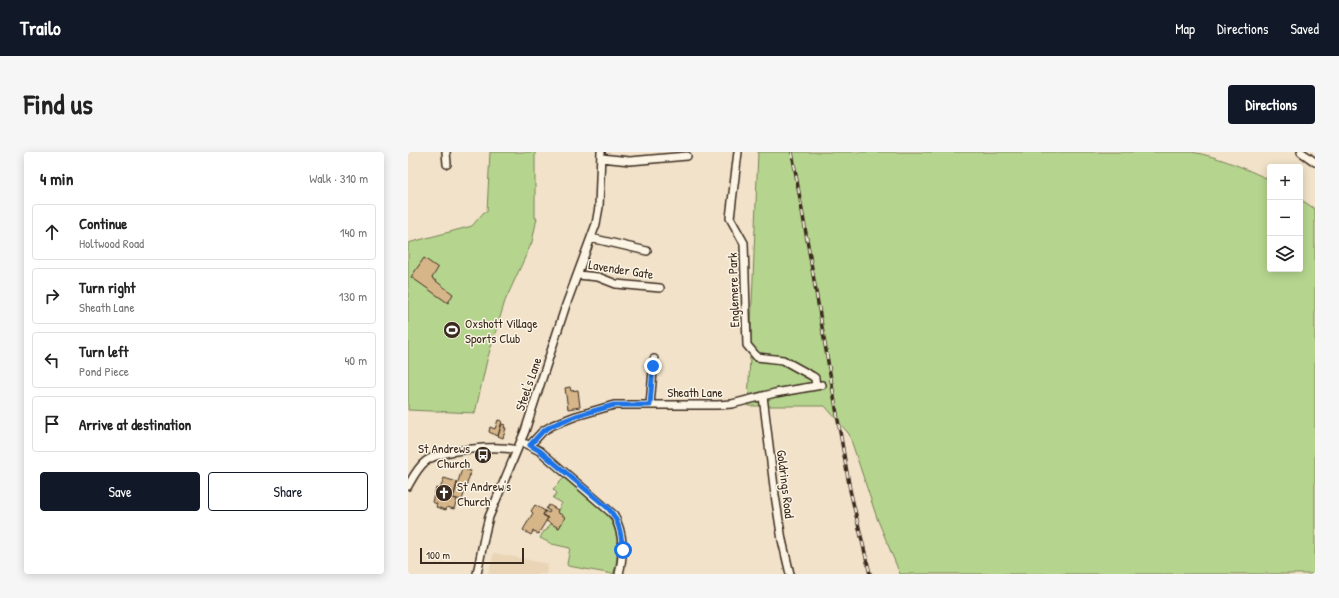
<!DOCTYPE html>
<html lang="en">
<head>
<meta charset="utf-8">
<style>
	body { margin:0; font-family:"Patrick Hand",sans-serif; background:#f6f6f6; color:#222 }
	.controls { position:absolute; right:12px; top:12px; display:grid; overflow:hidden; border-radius:4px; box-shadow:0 2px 10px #0003 }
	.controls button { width:36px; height:36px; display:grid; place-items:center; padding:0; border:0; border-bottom:1px solid #e0e0e0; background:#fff; color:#222; font:20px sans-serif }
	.scale { position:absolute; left:12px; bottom:10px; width:104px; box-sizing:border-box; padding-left:4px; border:2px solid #3b2a1e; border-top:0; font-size:11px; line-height:14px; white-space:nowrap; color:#3b2a1e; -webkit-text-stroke:3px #fcf5e5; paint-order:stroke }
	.stop { position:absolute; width:12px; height:12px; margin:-9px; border:3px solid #1a73e8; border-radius:50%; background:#fff }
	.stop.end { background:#1a73e8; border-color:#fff; box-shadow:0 1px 4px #0008 }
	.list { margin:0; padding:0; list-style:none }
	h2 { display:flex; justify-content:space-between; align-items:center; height:52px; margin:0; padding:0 16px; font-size:17px }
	h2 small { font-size:13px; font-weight:400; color:#767676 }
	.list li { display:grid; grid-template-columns:26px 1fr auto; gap:12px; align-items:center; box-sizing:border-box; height:56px; margin:0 8px 8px; padding:0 8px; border:1px solid #e0e0e0; border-radius:4px }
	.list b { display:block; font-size:15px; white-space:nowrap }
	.list p { margin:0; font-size:13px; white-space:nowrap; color:#767676 }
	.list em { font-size:13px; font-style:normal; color:#767676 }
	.actions { display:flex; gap:8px; padding:12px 16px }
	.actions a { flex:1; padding:9px 0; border:1px solid #111827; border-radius:4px; text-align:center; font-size:14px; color:#111827 }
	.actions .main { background:#111827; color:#fff }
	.icon { flex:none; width:22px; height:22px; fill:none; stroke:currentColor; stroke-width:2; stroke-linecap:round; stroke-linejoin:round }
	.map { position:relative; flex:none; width:907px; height:422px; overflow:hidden; border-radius:4px }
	header { display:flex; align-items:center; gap:24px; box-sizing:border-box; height:56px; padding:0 20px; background:#111827; color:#fff }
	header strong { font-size:19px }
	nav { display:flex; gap:22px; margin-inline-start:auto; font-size:14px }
	.intro { display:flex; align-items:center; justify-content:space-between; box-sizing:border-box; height:96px; padding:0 24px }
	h1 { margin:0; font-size:28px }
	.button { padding:10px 18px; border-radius:4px; background:#111827; color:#fff; font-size:14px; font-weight:700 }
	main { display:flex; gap:24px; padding:0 24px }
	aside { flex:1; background:#fff; border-radius:4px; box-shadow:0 2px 10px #0003 }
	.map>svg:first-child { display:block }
	.built { fill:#e9d5b6 }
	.green { fill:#b5d58e; stroke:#788056 }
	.building { fill:#d6b689; stroke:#3b2a1e }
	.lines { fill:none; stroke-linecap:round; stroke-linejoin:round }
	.minor-casing { stroke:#3b2a1e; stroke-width:10 }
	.minor { stroke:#fcf5e5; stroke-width:7 }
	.rail-casing { stroke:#3b2a1e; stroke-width:3.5 }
	.rail { stroke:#fcf5e5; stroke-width:2; stroke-dasharray:6; stroke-linecap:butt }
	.route { stroke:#1a73e8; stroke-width:5 }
	.labels { text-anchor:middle; stroke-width:3; stroke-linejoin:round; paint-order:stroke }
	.street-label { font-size:13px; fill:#3b2a1e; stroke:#fcf5e5 }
	.poi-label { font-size:13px; fill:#3b2a1e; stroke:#fcf5e5; text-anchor:start }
</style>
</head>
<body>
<header>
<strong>Trailo</strong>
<nav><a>Map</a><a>Directions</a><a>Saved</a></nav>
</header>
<div class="intro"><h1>Find us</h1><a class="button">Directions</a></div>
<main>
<aside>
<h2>4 min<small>Walk · 310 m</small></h2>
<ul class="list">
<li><svg class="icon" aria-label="ahead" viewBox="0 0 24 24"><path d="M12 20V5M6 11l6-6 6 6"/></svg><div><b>Continue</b><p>Holtwood Road</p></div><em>140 m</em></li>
<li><svg class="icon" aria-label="right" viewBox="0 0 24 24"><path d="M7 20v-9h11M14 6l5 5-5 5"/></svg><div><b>Turn right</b><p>Sheath Lane</p></div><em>130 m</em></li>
<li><svg class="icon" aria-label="left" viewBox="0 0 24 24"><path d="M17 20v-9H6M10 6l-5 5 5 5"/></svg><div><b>Turn left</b><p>Pond Piece</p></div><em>40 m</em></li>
<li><svg class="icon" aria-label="arrive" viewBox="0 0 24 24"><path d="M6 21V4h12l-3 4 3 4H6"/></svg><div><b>Arrive at destination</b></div></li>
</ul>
<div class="actions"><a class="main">Save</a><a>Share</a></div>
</aside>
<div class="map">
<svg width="907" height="422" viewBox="0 0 907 422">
	<rect width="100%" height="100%" fill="#f1e2c9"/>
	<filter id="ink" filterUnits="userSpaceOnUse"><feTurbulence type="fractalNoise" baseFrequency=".025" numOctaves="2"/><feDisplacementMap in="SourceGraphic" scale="8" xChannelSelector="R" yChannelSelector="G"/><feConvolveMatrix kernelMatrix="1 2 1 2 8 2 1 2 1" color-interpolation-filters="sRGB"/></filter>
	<g filter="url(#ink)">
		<path class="built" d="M86,401L140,412L138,422H80Z"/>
		<path class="green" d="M82,0H127V66H129L124,90L97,149L79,208L67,261L0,258V91L64,74L76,60H79Z
			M350,0H784C812,5 836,16 862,28V117H892V47L907,57V422H492L469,366L441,282L417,254H340Z
			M156,326C183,348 213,362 209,401C209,409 208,415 205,422L160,414L159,412L162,396L144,392L132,386L136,379H138L143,371L151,376L157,366L149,360L154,351L145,346L149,341L145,337Z"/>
		<path class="building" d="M16,106L30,116L24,126L45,142L40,151L3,125Z
			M162,235L163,239L170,238L172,255L160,257L157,236Z
			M90,268L94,269L90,284L81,280L82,275L87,277Z
			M94,272L97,273L96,276H98L95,286L90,284Z
			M54,317L63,319L54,348L45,346Z
			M36,326L49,330L45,346L49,347L46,357L39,355L38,358L28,355L29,352L24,350L28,336L32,337Z
			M127,353L137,359L135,363L140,366L130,382L125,379L123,383L115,378L125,361L123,359Z
			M141,353L150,358L149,360L157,365L151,376L138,369L140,366L135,363L137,359L141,361L142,359L138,357Z"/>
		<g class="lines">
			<defs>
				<path id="minor" d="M38,0L39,12
					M330,0L322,66L336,91L339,193L349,205L375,208L404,224L407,226L408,234
					M893,0L907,10
					M193,6L222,9L279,4
					M183,86L239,99
					M170,123L190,125L208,132L252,136
					M355,244L367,343L374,388L382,422
					M242,253L246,207
					M118,292L132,299L206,363C216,383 216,401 211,422
					M122,293L135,279L145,273L168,264L206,253H309L324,252L367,241L414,233
					M0,334C5,325 10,315 18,309C35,297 89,293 109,298
					M69,422L77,381L81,365L117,279L158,153L188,72L191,55L193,0"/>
			</defs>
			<use href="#minor" class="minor-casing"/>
			<use href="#minor" class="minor"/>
			<defs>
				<path id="rail" d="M384,0L442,338L462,422"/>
			</defs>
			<use href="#rail" class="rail-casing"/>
			<use href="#rail" class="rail"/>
		</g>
	</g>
	<g class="lines" filter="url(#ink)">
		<path class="route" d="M215,398C213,381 211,368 200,356L132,299L122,293L135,279L145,273L168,264L206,253H242L245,214"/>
	</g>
	<defs>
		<symbol id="stadium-disc" viewBox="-11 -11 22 22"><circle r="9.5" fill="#3b2a1e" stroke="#fcf5e5"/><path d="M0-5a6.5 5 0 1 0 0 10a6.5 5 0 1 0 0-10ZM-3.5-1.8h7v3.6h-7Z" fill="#fff"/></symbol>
		<symbol id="bus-disc" viewBox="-11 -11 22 22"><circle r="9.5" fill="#3b2a1e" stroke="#fcf5e5"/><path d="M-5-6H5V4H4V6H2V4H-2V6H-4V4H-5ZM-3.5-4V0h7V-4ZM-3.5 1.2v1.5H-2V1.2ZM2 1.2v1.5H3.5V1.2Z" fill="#fff"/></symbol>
		<symbol id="church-disc" viewBox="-11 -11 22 22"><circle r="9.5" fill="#3b2a1e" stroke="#fcf5e5"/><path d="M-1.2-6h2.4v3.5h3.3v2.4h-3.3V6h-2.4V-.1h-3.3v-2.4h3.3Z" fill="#fff"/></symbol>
	</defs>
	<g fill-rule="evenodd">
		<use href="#stadium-disc" x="34" y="168" width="20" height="20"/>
		<use href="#bus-disc" x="65" y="293" width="20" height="20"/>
		<use href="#church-disc" x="26" y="331" width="20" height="20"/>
	</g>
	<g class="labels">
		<g class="street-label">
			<text transform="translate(213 117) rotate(9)" y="5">Lavender Gate</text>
			<text transform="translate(325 138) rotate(-92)" y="5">Englemere Park</text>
			<text transform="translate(120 232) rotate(-71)" y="5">Steel's Lane</text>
			<text x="287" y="245">Sheath Lane</text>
			<text transform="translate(378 332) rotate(83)" y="5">Goldrings Road</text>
		</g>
		<g class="poi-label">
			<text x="57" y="176">Oxshott Village<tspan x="57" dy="15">Sports Club</tspan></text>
			<text x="62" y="301" text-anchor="end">St Andrews<tspan x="62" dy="15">Church</tspan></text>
			<text x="49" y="339">St Andrew's<tspan x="49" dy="15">Church</tspan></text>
		</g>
	</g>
</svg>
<div class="controls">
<button>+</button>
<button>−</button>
<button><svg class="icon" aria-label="layers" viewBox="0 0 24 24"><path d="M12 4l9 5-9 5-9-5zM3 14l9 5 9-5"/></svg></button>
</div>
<div class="scale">100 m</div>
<div class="stop" style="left:215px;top:398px"></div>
<div class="stop end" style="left:245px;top:214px"></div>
</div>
</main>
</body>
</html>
